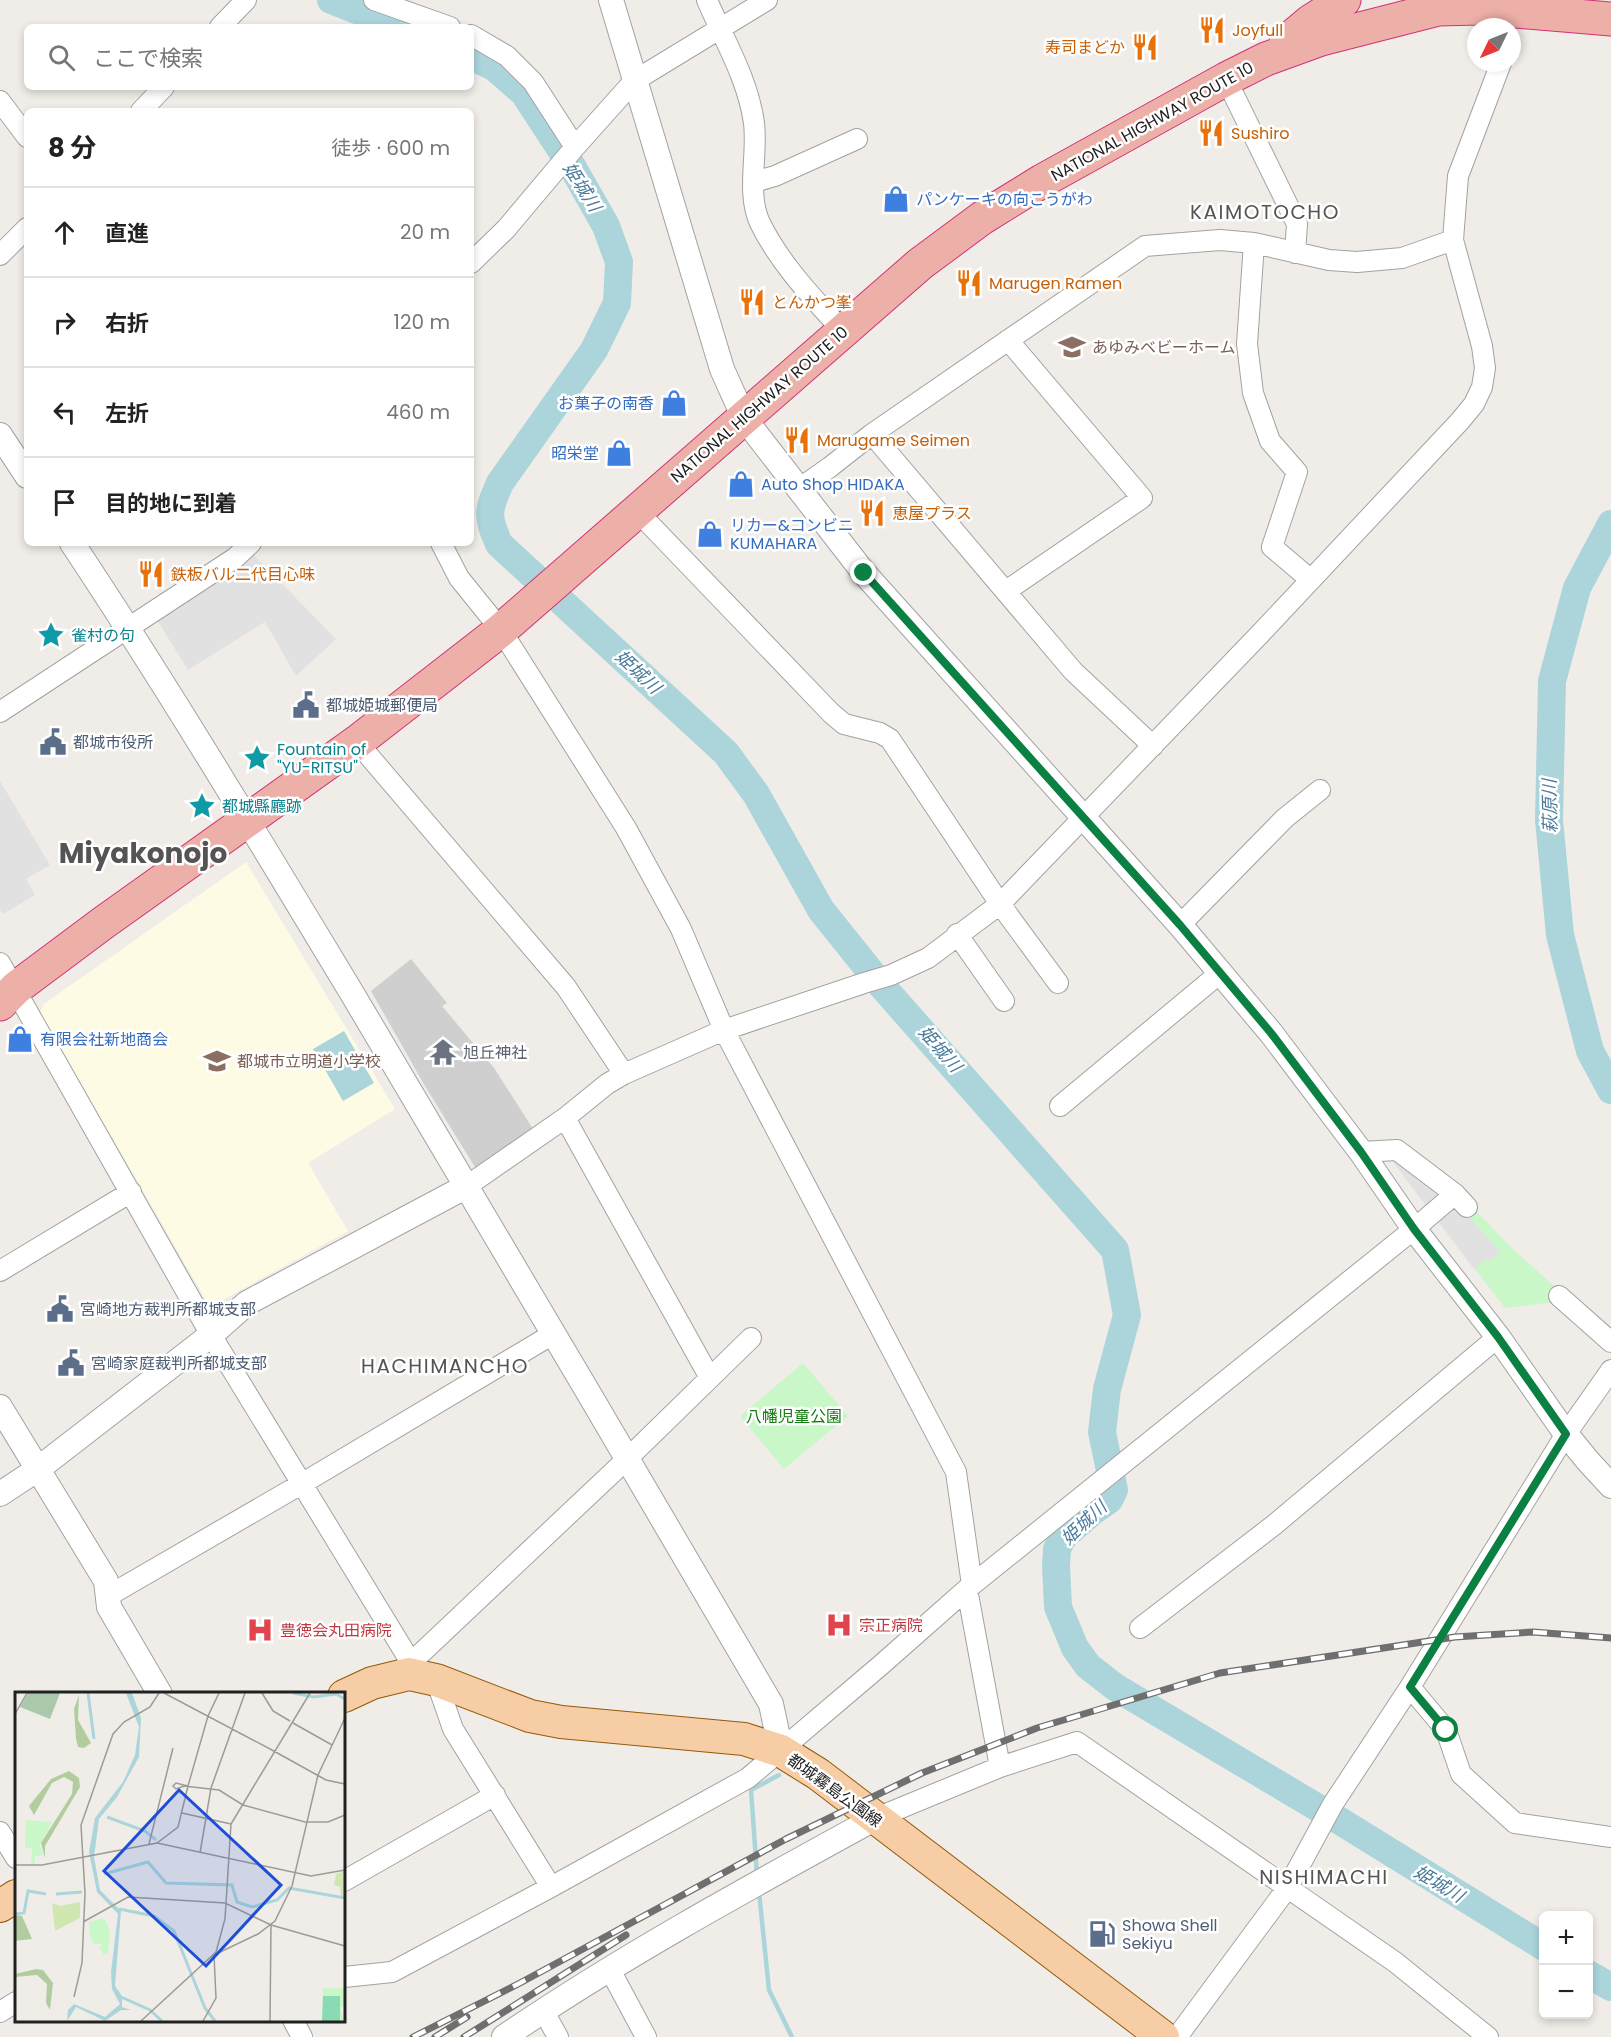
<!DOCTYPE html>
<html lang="ja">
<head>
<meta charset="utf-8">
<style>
	body { margin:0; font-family:Poppins,"Noto Sans JP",sans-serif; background:#f6f6f6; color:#222 }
	.controls { position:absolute; right:18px; bottom:18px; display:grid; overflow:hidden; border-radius:9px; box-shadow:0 3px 9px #0003 }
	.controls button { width:54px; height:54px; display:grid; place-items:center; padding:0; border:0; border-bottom:2px solid #e0e0e0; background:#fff; color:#222; font:30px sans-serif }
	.compass { position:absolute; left:1467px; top:18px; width:54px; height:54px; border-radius:50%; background:#fff; box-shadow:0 3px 9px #0003; rotate:227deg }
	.stop { position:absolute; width:18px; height:18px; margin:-14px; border:4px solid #0b8043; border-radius:50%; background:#fff }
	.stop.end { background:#0b8043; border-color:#fff; box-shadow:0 2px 6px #0008 }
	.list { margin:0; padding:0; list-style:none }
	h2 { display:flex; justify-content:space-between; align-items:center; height:78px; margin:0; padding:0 24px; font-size:26px }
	h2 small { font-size:20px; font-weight:400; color:#767676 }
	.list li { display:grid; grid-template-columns:39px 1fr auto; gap:18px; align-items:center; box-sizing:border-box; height:90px; padding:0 24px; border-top:2px solid #e0e0e0 }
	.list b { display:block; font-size:22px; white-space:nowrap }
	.list em { font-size:20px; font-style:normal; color:#767676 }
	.icon { flex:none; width:33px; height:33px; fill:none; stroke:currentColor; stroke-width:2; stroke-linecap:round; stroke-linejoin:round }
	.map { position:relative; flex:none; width:1611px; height:2037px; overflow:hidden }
	.search { position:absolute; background:#fff; box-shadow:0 3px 9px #0003; left:24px; top:24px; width:450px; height:66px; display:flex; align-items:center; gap:15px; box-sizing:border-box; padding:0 21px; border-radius:9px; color:#767676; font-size:22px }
	.panel { position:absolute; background:#fff; box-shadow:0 3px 9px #0003; left:24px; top:108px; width:450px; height:438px; border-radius:9px }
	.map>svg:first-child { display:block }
	.education { fill:#fdfbe4 }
	.religious { fill:#cfcfcf }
	.park { fill:#c9f7c8 }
	.parking { fill:#e1e1e1 }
	.water { fill:#abd5db }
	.pier { fill:#fff }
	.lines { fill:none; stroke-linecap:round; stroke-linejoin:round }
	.stream { stroke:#abd5db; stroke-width:4.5 }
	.river { stroke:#abd5db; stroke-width:28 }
	.minor-casing { stroke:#a2a2a2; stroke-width:22 }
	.tertiary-casing { stroke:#a2a2a2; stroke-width:26 }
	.primary-casing { stroke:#955a08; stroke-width:34 }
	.trunk-casing { stroke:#d23177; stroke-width:35 }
	.minor { stroke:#fff; stroke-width:20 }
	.tertiary { stroke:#fff; stroke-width:24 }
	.primary { stroke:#f7cda6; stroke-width:32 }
	.trunk { stroke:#edb0a8; stroke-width:33 }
	.rail-casing { stroke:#6f6f6f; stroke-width:7 }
	.rail { stroke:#fff; stroke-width:4.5; stroke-dasharray:14; stroke-linecap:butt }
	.route { stroke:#0b8043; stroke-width:8 }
	.labels { text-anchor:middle; stroke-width:5; stroke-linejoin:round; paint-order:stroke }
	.food-label { font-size:16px; fill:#c56008; stroke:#fff; text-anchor:start }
	.street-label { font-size:16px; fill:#212121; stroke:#fff }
	.shop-label { font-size:16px; fill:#366cbe; stroke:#fff; text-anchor:start }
	.education-label { font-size:16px; fill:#785e54; stroke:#fff; text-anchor:start }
	.culture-label { font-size:16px; fill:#0d838f; stroke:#fff; text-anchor:start }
	.service-label { font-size:16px; fill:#4e5e75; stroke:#fff; text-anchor:start }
	.worship-label { font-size:16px; fill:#5b616d; stroke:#fff; text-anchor:start }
	.park-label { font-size:16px; fill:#137b12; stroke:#fff }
	.health-label { font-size:16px; fill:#be3a42; stroke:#fff; text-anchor:start }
	.water-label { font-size:18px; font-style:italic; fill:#4b7b9c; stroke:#fff }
	.quarter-label { font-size:20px; letter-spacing:1.5px; fill:#545454; stroke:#fff }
	.town-label { font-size:28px; font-weight:bold; fill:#545454; stroke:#fff }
	.inset-river { fill:none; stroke:#abd5db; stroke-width:3 }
	.inset-road { fill:none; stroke:#9d9b98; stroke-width:1.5 }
	.view { fill:#1d4ed8; fill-opacity:0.15; stroke:#1d4ed8; stroke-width:3 }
	.inset-edge { fill:none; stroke:#212121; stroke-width:3 }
</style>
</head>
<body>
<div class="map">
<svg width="1611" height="2037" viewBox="0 0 1611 2037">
	<rect width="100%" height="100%" fill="#f0ede8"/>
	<path class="education" d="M246,862L395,1109L308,1163L348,1231L210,1307L40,1013L44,1004Z"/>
	<path class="religious" d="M411,959L447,1003L442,1006L494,1068L535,1132L478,1172L425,1086L371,991Z"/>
	<path class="park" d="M1470,1205L1513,1249L1562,1293L1553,1302L1505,1308L1438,1221Z
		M803,1363L848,1416L784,1469L740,1416Z"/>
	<path class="parking" d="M251,552L336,639L296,676L265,622L188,670L157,620Z
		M0,781L50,865L26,879L35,895L3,914L0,910Z
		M1385,1151L1455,1194L1432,1214Z
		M1457,1204L1501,1252L1489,1262L1486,1259L1474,1269L1438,1221Z"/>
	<path class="water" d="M344,1031L374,1083L343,1101L313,1049Z"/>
	<path class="pier" d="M537,566L575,598L560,612L520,582Z"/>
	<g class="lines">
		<path class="stream" d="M757,1875L751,1790L779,1775
			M759,1892L769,1990L792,2037"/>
		<path class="river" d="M331,0L400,27
			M471,56L494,67L524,93L573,168L606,226L619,262L617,303L594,350L500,483C487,512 487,516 499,544L726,753L756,794L821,910L882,986L1115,1250L1127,1315L1107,1389L1102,1432L1114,1490L1109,1500L1093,1511L1063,1537L1057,1549L1056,1566L1058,1607L1075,1648L1088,1666L1115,1687L1340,1821L1544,1947
			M1611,524L1577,588L1552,681L1549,820L1560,935L1590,1051L1611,1090
			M1588,1974L1611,1987"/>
		<defs>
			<path id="minor" d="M374,0L450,27
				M707,0C724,40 748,79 754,123C758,155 746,193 760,223C780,264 813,298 843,331
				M220,27L246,0
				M471,35L507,56L533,82L575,147
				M1226,79L1297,224L1295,253
				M0,101L27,137
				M141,111L164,87
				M754,182L775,176L857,139
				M1254,243L1247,344L1253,393L1270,441L1297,472L1272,547L1311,580
				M0,255L27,228
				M471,263L506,229L575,147L634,81L767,0
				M872,434L1073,671L1153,746
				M799,489L830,467L872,434L1145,246L1220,240L1254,243L1329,260L1357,262L1402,258L1453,240
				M637,511L831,713L844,724L880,733L890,739L1000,904L1058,983
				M441,543L459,578L501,630L626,828L681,929L724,1030L956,1472L972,1585
				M1006,591L1142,498L1008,340
				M0,712L235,558L251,543
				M357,742L566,987L624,1074
				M1180,925L1285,818L1320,790
				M957,934L1004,1001
				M0,963L211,1335L407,1656L409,1674
				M1060,1106L1220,973
				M565,1118L710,1378
				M1361,1152L1397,1150L1455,1194L1467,1207
				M467,1186L565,1118L607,1084L624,1074L724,1030L864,983L891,975L928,958L1000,904L1260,634L1460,421L1474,404L1482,387L1485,368L1482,346L1453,240L1458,176L1501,63
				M0,1271L131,1192
				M1559,1296L1611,1342
				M967,1589L1000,1767
				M108,1596L303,1483L553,1334
				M1140,1628L1274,1525L1498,1337
				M409,1674L416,1658L627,1459L751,1338
				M436,1680L453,1729L551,1887
				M1410,1687L1446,1730L1461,1774L1515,1823L1611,1837
				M874,1819L1000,1767L1077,1742L1395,1962L1488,2037
				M0,1832L16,1858
				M344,1881L495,1795
				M609,1968L646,2037
				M344,1977L392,1972L551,1887L748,1778L881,1665L967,1589L1414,1229L1455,1194
				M543,2010L558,2037
				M0,2012L16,2002
				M293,2020L302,2037
				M1177,2037L1288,1887L1333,1804L1410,1687L1566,1434L1611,1370"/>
			<path id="tertiary" d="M611,0L722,369L744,418L864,573L1180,925L1271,1033L1361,1152L1414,1229L1498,1337L1566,1434L1588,1461L1611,1486
				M0,435L27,476
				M72,543C171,692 263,846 356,1000C496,1234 633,1469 771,1704L781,1751
				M0,1407L106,1581L109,1607L160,1694
				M0,1494L38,1469L211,1335L247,1303L467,1186
				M504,2037C623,1956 748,1888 874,1819"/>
			<path id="primary" d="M344,1696L372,1683L409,1674L436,1680L530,1716L561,1722L744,1739L781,1751L818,1774L1163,2037
				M0,1906L16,1896"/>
			<path id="trunk" d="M1286,42L1311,21L1344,0
				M0,1004L16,988L103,923L357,742L501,630L920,264L982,218L1042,181L1226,79L1266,59L1321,39L1438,9L1480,8L1611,19"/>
		</defs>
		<use href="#minor" class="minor-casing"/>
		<use href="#tertiary" class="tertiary-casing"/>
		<use href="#primary" class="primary-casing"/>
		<use href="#trunk" class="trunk-casing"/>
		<use href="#minor" class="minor"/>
		<use href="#tertiary" class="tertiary"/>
		<use href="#primary" class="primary"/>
		<use href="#trunk" class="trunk"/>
		<defs>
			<path id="rail" d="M413,2037L520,1983L786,1839L922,1773L1037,1728L1220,1673L1455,1637L1533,1632L1611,1638
				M435,2037L467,2017
				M464,2037L626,1935"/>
		</defs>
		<use href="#rail" class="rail-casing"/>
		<use href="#rail" class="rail"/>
	</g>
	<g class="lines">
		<path class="route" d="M864,573L1180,925L1271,1033L1361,1152L1414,1229L1498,1337L1566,1434L1410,1687L1446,1730"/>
	</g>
	<defs>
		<symbol id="restaurant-bare" viewBox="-9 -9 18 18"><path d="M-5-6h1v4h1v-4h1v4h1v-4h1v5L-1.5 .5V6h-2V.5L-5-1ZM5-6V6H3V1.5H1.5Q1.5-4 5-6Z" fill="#e8710a" stroke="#fff" stroke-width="2.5" paint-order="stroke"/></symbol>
		<symbol id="shop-bare" viewBox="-9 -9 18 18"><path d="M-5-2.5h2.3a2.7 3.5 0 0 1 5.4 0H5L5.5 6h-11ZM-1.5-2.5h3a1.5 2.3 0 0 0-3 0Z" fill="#3f7fe0" stroke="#fff" stroke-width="2.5" paint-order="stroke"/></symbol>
		<symbol id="school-bare" viewBox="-9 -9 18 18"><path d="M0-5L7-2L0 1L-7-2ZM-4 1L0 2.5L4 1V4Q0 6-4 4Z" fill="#8d6e63" stroke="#fff" stroke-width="2.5" paint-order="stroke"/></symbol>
		<symbol id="sight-bare" viewBox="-9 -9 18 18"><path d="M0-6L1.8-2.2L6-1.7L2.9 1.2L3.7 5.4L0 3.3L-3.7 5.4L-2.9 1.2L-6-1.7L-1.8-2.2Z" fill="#0f9aa8" stroke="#fff" stroke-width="2.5" paint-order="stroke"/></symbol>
		<symbol id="civic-bare" viewBox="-9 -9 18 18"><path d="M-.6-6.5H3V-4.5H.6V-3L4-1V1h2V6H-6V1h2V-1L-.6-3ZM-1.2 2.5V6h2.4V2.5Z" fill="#5c6f8a" stroke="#fff" stroke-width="2.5" paint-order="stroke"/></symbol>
		<symbol id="temple-bare" viewBox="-9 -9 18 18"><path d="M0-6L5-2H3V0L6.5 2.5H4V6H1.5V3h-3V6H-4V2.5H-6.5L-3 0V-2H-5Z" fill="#6b7280" stroke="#fff" stroke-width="2.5" paint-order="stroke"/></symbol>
		<symbol id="hospital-bare" viewBox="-9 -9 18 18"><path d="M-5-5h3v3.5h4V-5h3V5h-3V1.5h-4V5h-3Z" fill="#e0444e" stroke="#fff" stroke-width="2.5" paint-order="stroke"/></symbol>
		<symbol id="fuel-bare" viewBox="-9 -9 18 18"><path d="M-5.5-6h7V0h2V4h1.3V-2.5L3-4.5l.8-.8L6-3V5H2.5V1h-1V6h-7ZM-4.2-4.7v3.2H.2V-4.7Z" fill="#5c6f8a" stroke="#fff" stroke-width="2.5" paint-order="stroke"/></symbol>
	</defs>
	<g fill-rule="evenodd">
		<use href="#restaurant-bare" x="1193" y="11" width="38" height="38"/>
		<use href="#restaurant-bare" x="1126" y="28" width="38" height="38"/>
		<use href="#restaurant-bare" x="1192" y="114" width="38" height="38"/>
		<use href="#shop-bare" x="877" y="180" width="38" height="38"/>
		<use href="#restaurant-bare" x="950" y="264" width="38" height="38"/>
		<use href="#restaurant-bare" x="733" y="283" width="38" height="38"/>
		<use href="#school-bare" x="1053" y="328" width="38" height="38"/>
		<use href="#shop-bare" x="655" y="384" width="38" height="38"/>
		<use href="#restaurant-bare" x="778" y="421" width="38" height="38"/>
		<use href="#shop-bare" x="600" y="434" width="38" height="38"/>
		<use href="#shop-bare" x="722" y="465" width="38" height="38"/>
		<use href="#restaurant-bare" x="853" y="494" width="38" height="38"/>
		<use href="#shop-bare" x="691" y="515" width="38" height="38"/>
		<use href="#restaurant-bare" x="132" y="555" width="38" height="38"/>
		<use href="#sight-bare" x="32" y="616" width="38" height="38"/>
		<use href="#civic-bare" x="287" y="686" width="38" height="38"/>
		<use href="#civic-bare" x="34" y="723" width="38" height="38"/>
		<use href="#sight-bare" x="238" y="739" width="38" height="38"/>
		<use href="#sight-bare" x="183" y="787" width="38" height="38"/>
		<use href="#shop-bare" x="1" y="1020" width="38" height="38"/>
		<use href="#temple-bare" x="424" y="1033" width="38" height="38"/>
		<use href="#school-bare" x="198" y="1042" width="38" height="38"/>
		<use href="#civic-bare" x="41" y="1290" width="38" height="38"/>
		<use href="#civic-bare" x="52" y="1344" width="38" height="38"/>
		<use href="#hospital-bare" x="820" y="1606" width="38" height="38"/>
		<use href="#hospital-bare" x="241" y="1611" width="38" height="38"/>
		<use href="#fuel-bare" x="1083" y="1915" width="38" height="38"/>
	</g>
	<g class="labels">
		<g class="food-label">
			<text x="1232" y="36">Joyfull</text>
			<text x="1125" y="53" text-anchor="end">寿司まどか</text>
			<text x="1231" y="139">Sushiro</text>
			<text x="989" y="289">Marugen Ramen</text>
			<text x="772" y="308">とんかつ峯</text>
			<text x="817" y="446">Marugame Seimen</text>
			<text x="892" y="519">恵屋プラス</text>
			<text x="171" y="580">鉄板バル二代目心味</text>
		</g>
		<g class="street-label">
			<text transform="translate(1152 121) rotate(-29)" y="6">NATIONAL HIGHWAY ROUTE 10</text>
			<text transform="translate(759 404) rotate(-41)" y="6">NATIONAL HIGHWAY ROUTE 10</text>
			<text transform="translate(835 1790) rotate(36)" y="6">都城霧島公園線</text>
		</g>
		<g class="shop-label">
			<text x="916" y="205">パンケーキの向こうがわ</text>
			<text x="654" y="409" text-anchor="end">お菓子の南香</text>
			<text x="599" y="459" text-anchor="end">昭栄堂</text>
			<text x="761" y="490">Auto Shop HIDAKA</text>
			<text x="730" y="531">リカー&amp;コンビニ<tspan x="730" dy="18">KUMAHARA</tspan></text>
			<text x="40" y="1045">有限会社新地商会</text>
		</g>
		<g class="education-label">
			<text x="1092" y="353">あゆみベビーホーム</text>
			<text x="237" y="1067">都城市立明道小学校</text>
		</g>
		<g class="culture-label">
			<text x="71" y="641">雀村の句</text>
			<text x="277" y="755">Fountain of<tspan x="277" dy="18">"YU-RITSU"</tspan></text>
			<text x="222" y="812">都城縣廳跡</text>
		</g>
		<g class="service-label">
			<text x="326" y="711">都城姫城郵便局</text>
			<text x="73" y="748">都城市役所</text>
			<text x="80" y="1315">宮崎地方裁判所都城支部</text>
			<text x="91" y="1369">宮崎家庭裁判所都城支部</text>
			<text x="1122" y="1931">Showa Shell<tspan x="1122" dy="18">Sekiyu</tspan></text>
		</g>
		<g class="worship-label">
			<text x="463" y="1058">旭丘神社</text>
		</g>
		<g class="park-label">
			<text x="794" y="1422">八幡児童公園</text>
		</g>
		<g class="health-label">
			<text x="859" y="1631">宗正病院</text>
			<text x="280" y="1636">豊徳会丸田病院</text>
		</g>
		<g class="water-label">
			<text transform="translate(582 187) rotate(58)" y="6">姫城川</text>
			<text transform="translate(638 672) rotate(43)" y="6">姫城川</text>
			<text transform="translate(1550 806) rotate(-91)" y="6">萩原川</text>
			<text transform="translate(940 1049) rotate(49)" y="6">姫城川</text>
			<text transform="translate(1084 1523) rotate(-43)" y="6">姫城川</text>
			<text transform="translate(1439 1884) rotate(31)" y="6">姫城川</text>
		</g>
		<g class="quarter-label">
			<text x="1265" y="219">KAIMOTOCHO</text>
			<text x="445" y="1373">HACHIMANCHO</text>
			<text x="1324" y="1884">NISHIMACHI</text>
		</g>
		<g class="town-label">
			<text x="143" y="863">Miyakonojo</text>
		</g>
	</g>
	<g transform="translate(15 1692)">
		<rect width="330" height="330" fill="#f0ede8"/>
		<path d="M330,179V205L326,204L325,195L319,193L321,182ZM65,210V226L40,239L37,211L45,214Z" fill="#d1e7b1"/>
		<path d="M64,3L63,28L76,51L69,56L63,55L61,47L59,17ZM54,79L64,86L65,95L30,154V166L26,151L57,102L58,90L49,85L37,91L19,123L14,114L36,87ZM0,223L7,224L17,247L0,249ZM21,277L28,278L38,291L35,318L31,311L32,292L22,283L0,285V282Z" fill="#b1cd9f"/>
		<path d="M13,1H45L35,27L5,15Z" fill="#aac8ac"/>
		<path d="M11,128L37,130L25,153L28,163L20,164V172H16L17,156H10ZM89,226L95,238L93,261L89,263L84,255L88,252H79L75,245L74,230ZM308,296H330L329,315H325L329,329H307Z" fill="#c9f7c8"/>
		<path d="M308,304H325V329H307Z" fill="#8adbb4"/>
		<path d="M111,1H117L126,26L124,65L102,105L84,127L79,165L85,198L106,219L100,294L107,304V315L116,318H106L90,329L61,315L52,329L53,318L59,312L90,325L105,312L97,297L96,280L103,222L82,200L74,160L80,126L108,90L120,63L124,35Z" fill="#abd5db"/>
		<path class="inset-river" d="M73,1L79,47M278,1L299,5L321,2L330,7M92,125L130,139L141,148M89,182L133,170L151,191L217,193L222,210L237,215L262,208L274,196L330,206M41,202L67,200M104,217L139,224L159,239L190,316L200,329M0,222L9,221L13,199L31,202M106,305L135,318L147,329"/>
		<path class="inset-road" d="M149,1L257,58M247,1L258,19L275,29M0,22L12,1M278,31L317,53M257,58L311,88L330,92M173,94L193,24L204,1M173,94L161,91L158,94L161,97L169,94L204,98L228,113M228,113L290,130H313L330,123M167,121L216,132M142,151L296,184L330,178M134,152L158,56M185,161L196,96L230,1M0,173H27L142,151L163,135L173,94M68,230L113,205L210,211L256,233L330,254M199,263L243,242L260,229L277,194L303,83L330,26M59,305L67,271L70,201L66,133L98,42L109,30L135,15L144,1M126,329L201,260L210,227L216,132L295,1M188,329L201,306L199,263M255,329L256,233"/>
		<path class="view" d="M164,98L266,193L191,274L89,179Z"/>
		<rect width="330" height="330" class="inset-edge"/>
	</g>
</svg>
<div class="controls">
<button>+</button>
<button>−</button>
</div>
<svg class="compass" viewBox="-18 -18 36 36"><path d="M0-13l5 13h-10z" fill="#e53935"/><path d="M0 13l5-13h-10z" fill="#767676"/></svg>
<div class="stop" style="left:1446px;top:1730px"></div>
<div class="stop end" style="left:864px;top:573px"></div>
<div class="search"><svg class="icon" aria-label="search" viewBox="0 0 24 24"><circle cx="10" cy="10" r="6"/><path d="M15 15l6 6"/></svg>ここで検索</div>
<section class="panel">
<h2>8 分<small>徒歩 · 600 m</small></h2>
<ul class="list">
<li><svg class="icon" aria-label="ahead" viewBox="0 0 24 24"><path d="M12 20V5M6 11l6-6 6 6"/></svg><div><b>直進</b></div><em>20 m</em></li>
<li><svg class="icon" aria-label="right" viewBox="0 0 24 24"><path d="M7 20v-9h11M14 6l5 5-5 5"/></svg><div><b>右折</b></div><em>120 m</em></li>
<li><svg class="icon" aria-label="left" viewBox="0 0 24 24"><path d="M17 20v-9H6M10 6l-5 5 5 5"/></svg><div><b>左折</b></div><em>460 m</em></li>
<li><svg class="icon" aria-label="arrive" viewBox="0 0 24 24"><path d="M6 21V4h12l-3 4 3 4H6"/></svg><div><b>目的地に到着</b></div></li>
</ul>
</section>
</div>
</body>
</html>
